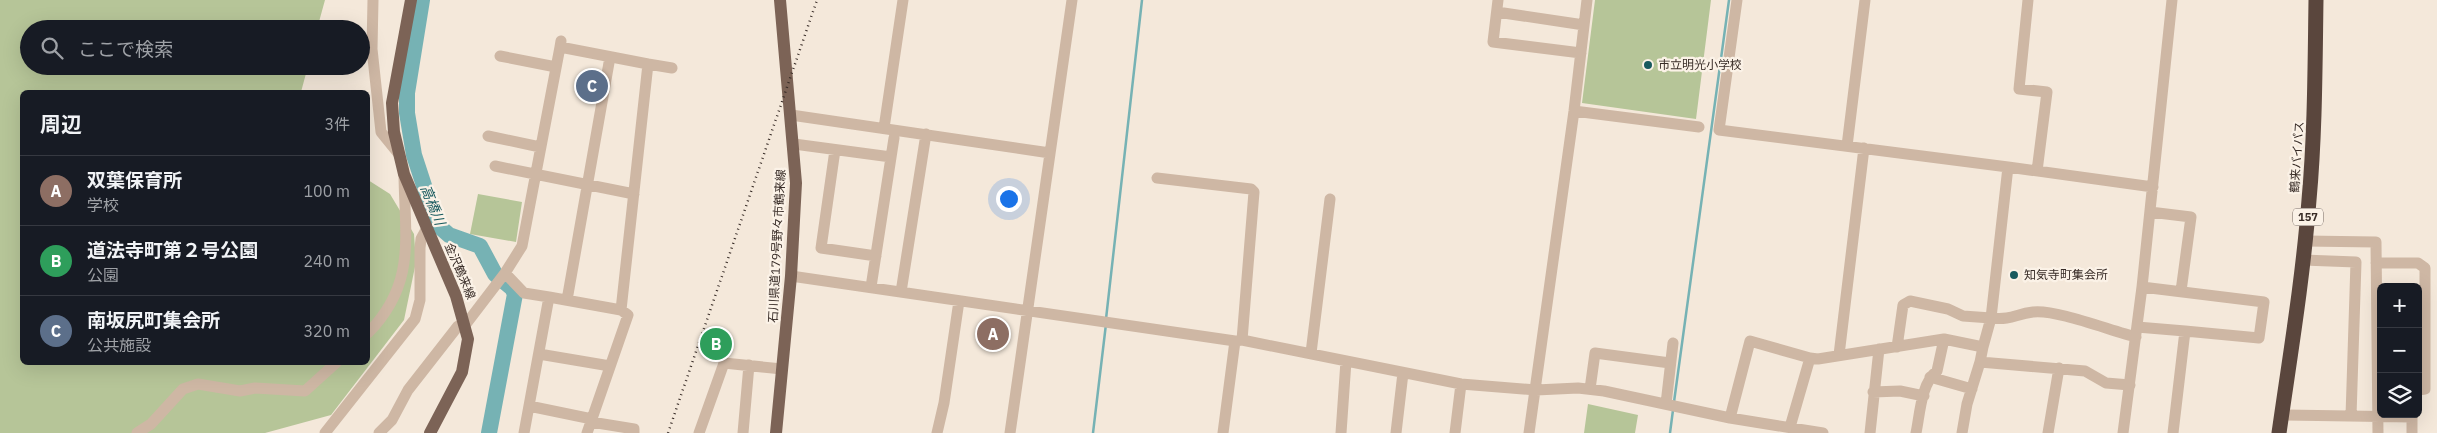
<!DOCTYPE html>
<html lang="ja">
<head>
<meta charset="utf-8">
<style>
	body { margin:0; font-family:"IBM Plex Sans","Noto Sans JP",sans-serif; background:#242831; color:#f1f3f6 }
	.controls { position:absolute; right:15px; bottom:15px; display:grid; overflow:hidden; border-radius:8px; box-shadow:0 5px 20px #0002 }
	.controls button { width:45px; height:45px; display:grid; place-items:center; padding:0; border:0; border-bottom:1px solid #363941; background:#171b24; color:#f1f3f6; font:25px sans-serif }
	.you { position:absolute; left:1008px; top:198px; width:18px; height:18px; margin:-12px; border:4px solid #fff; border-radius:50%; background:#1a73e8; box-shadow:0 0 0 8px #1a73e833 }
	.badge { display:grid; place-items:center; width:32px; height:32px; border-radius:50%; background:#2563eb; color:#fff; font-size:16px; font-weight:700 }
	.pin { position:absolute; translate:-50% -50%; border:2px solid #fff; box-shadow:0 1px 5px #0006 }
	.list { margin:0; padding:0; list-style:none }
	h2 { display:flex; justify-content:space-between; align-items:center; height:65px; margin:0; padding:0 20px; font-size:21px }
	h2 small { font-size:16px; font-weight:400; color:#9ea1a6 }
	.list li { display:grid; grid-template-columns:32px 1fr auto; gap:15px; align-items:center; box-sizing:border-box; height:70px; padding:0 20px; border-top:1px solid #363941 }
	.list b { display:block; font-size:19px; white-space:nowrap }
	.list p { margin:0; font-size:16px; white-space:nowrap; color:#9ea1a6 }
	.list em { font-size:16px; font-style:normal; color:#9ea1a6 }
	.icon { flex:none; width:28px; height:28px; fill:none; stroke:currentColor; stroke-width:2; stroke-linecap:round; stroke-linejoin:round }
	.map { position:relative; flex:none; width:2437px; height:433px; overflow:hidden }
	.search { position:absolute; background:#171b24; box-shadow:0 5px 20px #0002; left:20px; top:20px; width:350px; height:55px; display:flex; align-items:center; gap:12px; box-sizing:border-box; padding:0 18px; border-radius:28px; color:#9ea1a6; font-size:19px }
	.panel { position:absolute; background:#171b24; box-shadow:0 5px 20px #0002; left:20px; top:90px; width:350px; height:275px; border-radius:8px }
	.map>svg:first-child { display:block }
	.green { fill:#b6c598 }
	.lines { fill:none; stroke-linecap:round; stroke-linejoin:round }
	.stream { stroke:#76b2b4; stroke-width:2.5 }
	.river { stroke:#76b2b4; stroke-width:16 }
	.minor { stroke:#ceb7a4; stroke-width:11 }
	.major { stroke:#7c6356; stroke-width:12 }
	.highway { stroke:#5a463d; stroke-width:15 }
	.rail { stroke:#382c27; stroke-width:2.5; stroke-dasharray:1 4; stroke-linecap:butt }
	.poi-dot { fill:#185a5e; stroke:#fbf2e7; stroke-width:2 }
	.labels { text-anchor:middle; stroke-width:4.5; stroke-linejoin:round; paint-order:stroke }
	.shield { fill:#fbf2e7; stroke:#726761; stroke-width:1 }
	.shield-label { font-size:11px; font-weight:bold; fill:#382c27 }
	.poi-label { font-size:12px; fill:#382c27; stroke:#fbf2e7; text-anchor:start }
	.street-label { font-size:12px; fill:#382c27; stroke:#fbf2e7 }
	.water-label { font-size:14px; font-style:italic; fill:#185a5e; stroke:#fbf2e7 }
</style>
</head>
<body>
<div class="map">
<svg width="2437" height="433" viewBox="0 0 2437 433">
	<rect width="100%" height="100%" fill="#f4e8da"/>
	<path class="green" d="M0,0H325L317,29H29V66H308L301,92H22V362H368V180L390,194L414,234L416,262L404,320L331,415L265,433H0Z
		M1595,0H1711L1696,119L1582,103Z
		M478,194L522,202L516,242L470,234Z
		M708,338L728,341L726,355L704,348Z
		M1588,404L1638,415L1635,433H1584Z"/>
	<g class="lines">
		<path class="stream" d="M1106,319L1142,0
			M1674,402L1729,0
			M1093,433L1106,324
			M1670,433L1673,410"/>
		<path class="river" d="M422,0L407,93V113L414,155L431,207L441,228L449,235L480,246L495,274L512,288L515,294L489,433"/>
		<path class="minor" d="M373,0L372,49L381,132L398,153
			M1498,0L1493,42L1581,53
			M1737,0L1719,130L2008,167
			M2028,0L2019,89L2047,92L2037,171
			M1497,12L1584,25
			M561,41L560,47L648,64L621,310
			M500,56L556,67
			M648,64L672,68
			M1574,111L1699,127
			M791,115L1050,153
			M884,128L903,0
			M488,136L540,147
			M794,144L891,157
			M1847,146L1865,0
			M835,150L821,248L876,256
			M495,166L634,194
			M1157,178L1251,189L1254,192L1242,340
			M2150,212L2191,217L2181,291
			M2305,241L2376,242L2378,433
			M2303,260L2356,262L2351,416
			M2376,263H2418L2425,268V389L2418,390
			M505,273L524,293L549,297
			M791,276L1235,341L1242,340L1461,384L1536,390L1578,388L1604,391L1730,418L1823,433
			M871,287L894,138
			M2142,287L2264,302L2259,338L2185,331
			M901,292L926,134
			M567,300L610,57
			M2137,327L2185,331L2173,433
			M368,333C416,284 405,239 404,176
			M1897,347L1903,305L1910,301L1948,309L1963,316L1991,318L2008,167L2153,187
			M1983,347L1991,318C2013,320 2015,314 2033,312C2056,309 2111,331 2136,337
			M1311,353L1330,199
			M539,354L610,366
			M1839,355L1864,148
			M1930,377L1972,389
			M1590,389L1595,353L1670,363
			M1873,392L1900,391L1924,396
			M1666,404L1673,343
			M529,406L592,419
			M2282,415L2412,417
			M1730,418L1750,341L1810,358
			M591,422L634,429V433
			M1790,427L1810,358L1818,359L1944,339L1983,347L1980,362L2085,371L2106,383L2130,385
			M137,433L151,424L183,389L198,384L240,391L255,388L305,391L337,362
			M325,433L415,319L420,300V248L421,239L427,228
			M379,433L392,420L408,390L458,326L466,324L505,273L522,246L560,47
			M524,433L549,297L621,310L628,315L587,433
			M699,433L724,363L782,369
			M743,433L749,365
			M937,433L944,403L959,301
			M1010,433L1072,0
			M1223,433L1235,341
			M1341,433L1346,361
			M1396,433L1403,373
			M1455,433L1461,384
			M1529,433L1574,111L1587,0
			M1870,433L1879,349
			M1916,433C1920,414 1921,383 1937,371L1944,339
			M1962,433L1967,404L1980,362
			M2048,433L2059,368
			M2123,433L2142,287L2172,0
			M2412,433V414"/>
		<path class="major" d="M411,0L392,103L394,132L404,174L456,296L468,339L462,372L430,433
			M776,433L791,276L796,183L780,0"/>
		<path class="highway" d="M2279,433C2290,356 2303,278 2309,200C2315,134 2315,67 2316,0"/>
		<path class="rail" d="M668,433L817,0"/>
	</g>
	<g class="poi-dot">
		<circle cx="1648" cy="65" r="5"/>
		<circle cx="2014" cy="275" r="5"/>
	</g>
	<g class="labels">
		<rect class="shield" x="2293" y="208.5" width="30" height="17" rx="4"/>
		<g class="shield-label">
			<text x="2308" y="221">157</text>
		</g>
		<g class="poi-label">
			<text x="1658" y="69">市立明光小学校</text>
			<text x="2024" y="279">知気寺町集会所</text>
		</g>
		<g class="street-label">
			<text transform="translate(2297 157) rotate(-86)" y="4">鶴来バイパス</text>
			<text transform="translate(777 246) rotate(-87)" y="4">石川県道179号野々市鶴来線</text>
			<text transform="translate(460 271) rotate(67)" y="4">金沢鶴来線</text>
		</g>
		<g class="water-label">
			<text transform="translate(433 205) rotate(68)" y="5">高橋川</text>
		</g>
	</g>
</svg>
<div class="controls">
<button>+</button>
<button>−</button>
<button><svg class="icon" aria-label="layers" viewBox="0 0 24 24"><path d="M12 4l9 5-9 5-9-5zM3 14l9 5 9-5"/></svg></button>
</div>
<div class="you"></div>
<div class="pin badge" style="left:993px;top:334px;background:#8d6e63">A</div>
<div class="pin badge" style="left:716px;top:344px;background:#2e9e5b">B</div>
<div class="pin badge" style="left:592px;top:86px;background:#5c6f8a">C</div>
<div class="search"><svg class="icon" aria-label="search" viewBox="0 0 24 24"><circle cx="10" cy="10" r="6"/><path d="M15 15l6 6"/></svg>ここで検索</div>
<section class="panel">
<h2>周辺<small>3件</small></h2>
<ul class="list">
<li><span class="badge" style="background:#8d6e63">A</span><div><b>双葉保育所</b><p>学校</p></div><em>100 m</em></li>
<li><span class="badge" style="background:#2e9e5b">B</span><div><b>道法寺町第２号公園</b><p>公園</p></div><em>240 m</em></li>
<li><span class="badge" style="background:#5c6f8a">C</span><div><b>南坂尻町集会所</b><p>公共施設</p></div><em>320 m</em></li>
</ul>
</section>
</div>
</body>
</html>
